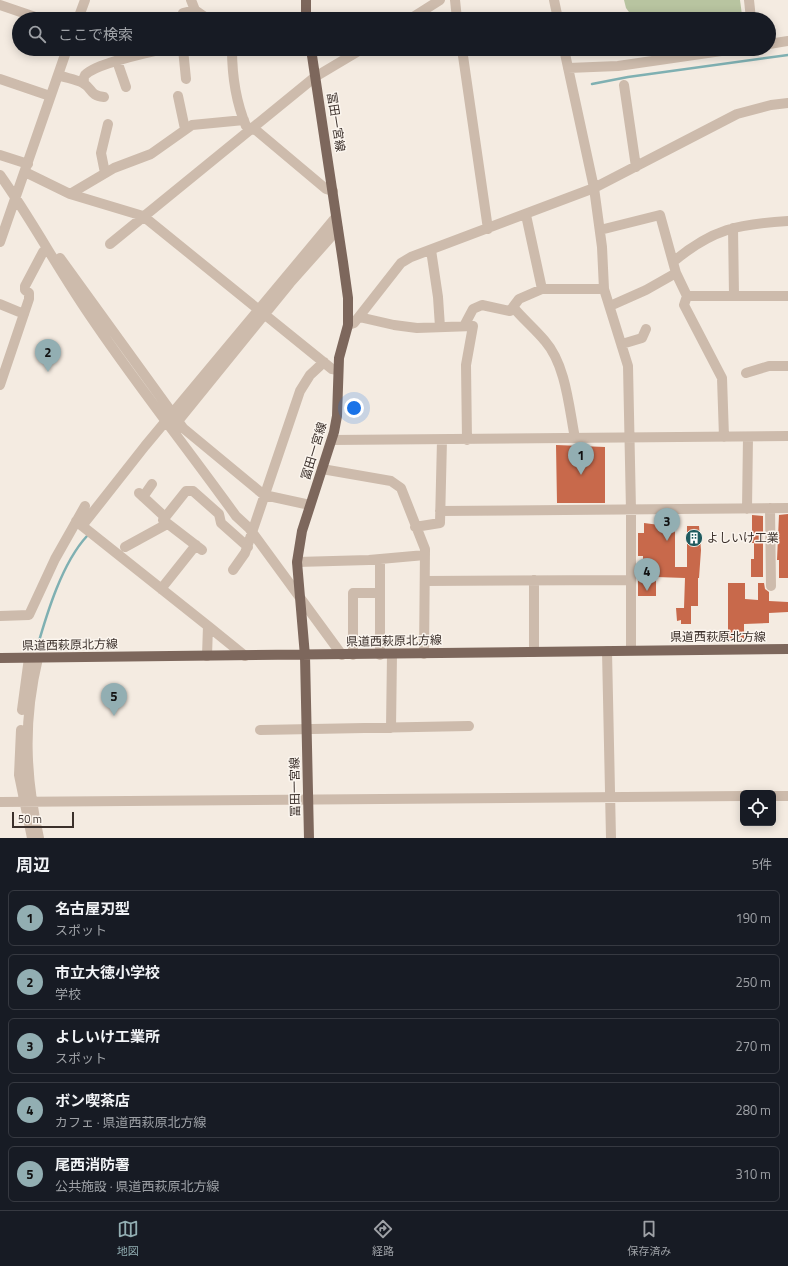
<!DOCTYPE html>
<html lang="ja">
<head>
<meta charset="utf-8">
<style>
	body { margin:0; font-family:"Titillium Web","Noto Sans JP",sans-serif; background:#242831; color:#f1f3f6 }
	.controls { position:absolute; right:12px; bottom:12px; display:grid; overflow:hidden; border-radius:6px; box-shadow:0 2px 10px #0003 }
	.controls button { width:36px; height:36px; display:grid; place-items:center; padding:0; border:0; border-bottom:1px solid #363941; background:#171b24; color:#f1f3f6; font:20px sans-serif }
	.scale { position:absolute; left:12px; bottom:10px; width:62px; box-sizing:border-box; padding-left:4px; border:2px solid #3b302b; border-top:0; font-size:11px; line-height:14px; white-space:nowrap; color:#3b302b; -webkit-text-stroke:3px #fbf5ee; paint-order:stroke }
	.you { position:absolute; left:354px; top:408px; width:14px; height:14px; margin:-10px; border:3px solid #fff; border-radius:50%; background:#1a73e8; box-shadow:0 0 0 6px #1a73e833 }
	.badge { display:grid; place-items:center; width:26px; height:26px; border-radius:50%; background:#92aeb2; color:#111; font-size:13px; font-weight:700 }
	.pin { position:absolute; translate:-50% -33px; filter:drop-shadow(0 1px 2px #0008) }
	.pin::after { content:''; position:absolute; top:21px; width:14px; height:12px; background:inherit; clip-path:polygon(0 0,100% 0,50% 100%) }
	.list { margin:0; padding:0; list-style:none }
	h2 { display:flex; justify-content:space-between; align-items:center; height:52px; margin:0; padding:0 16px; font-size:17px }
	h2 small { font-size:13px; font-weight:400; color:#9ea1a6 }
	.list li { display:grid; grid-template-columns:26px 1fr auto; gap:12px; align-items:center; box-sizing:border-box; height:56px; margin:0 8px 8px; padding:0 8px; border:1px solid #363941; border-radius:6px }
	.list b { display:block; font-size:15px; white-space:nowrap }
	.list p { margin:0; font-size:13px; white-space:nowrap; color:#9ea1a6 }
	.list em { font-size:13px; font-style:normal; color:#9ea1a6 }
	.icon { flex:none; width:22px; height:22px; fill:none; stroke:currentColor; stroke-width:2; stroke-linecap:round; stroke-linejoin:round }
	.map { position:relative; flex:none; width:788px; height:838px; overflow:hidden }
	.search { position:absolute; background:#171b24; box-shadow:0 2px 10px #0003; left:12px; right:12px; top:12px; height:44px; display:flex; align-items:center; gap:10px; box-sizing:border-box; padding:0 14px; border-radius:22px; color:#9ea1a6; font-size:15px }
	.sheet { height:372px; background:#171b24 }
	nav { display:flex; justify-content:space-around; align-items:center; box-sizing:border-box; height:56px; border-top:1px solid #363941; background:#171b24; font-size:11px; color:#9ea1a6 }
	nav a { display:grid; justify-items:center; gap:2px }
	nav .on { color:#92aeb2 }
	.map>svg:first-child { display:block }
	.green { fill:#b8c4a0 }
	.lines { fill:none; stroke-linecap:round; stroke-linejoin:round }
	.stream { stroke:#7fb0b2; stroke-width:2.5 }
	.building { fill:#c8694b }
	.minor { stroke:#cdbbac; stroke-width:10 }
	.major { stroke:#7d675c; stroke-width:10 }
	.labels { text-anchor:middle; stroke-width:3; stroke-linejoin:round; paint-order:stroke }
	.street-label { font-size:12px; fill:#3b302b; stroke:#fbf5ee }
	.poi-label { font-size:12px; fill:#3b302b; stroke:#fbf5ee; text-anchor:start }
</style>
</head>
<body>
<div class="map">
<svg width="788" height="838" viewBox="0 0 788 838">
	<rect width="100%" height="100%" fill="#f4ebe1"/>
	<path class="green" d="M624,0H740L742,15L740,19H634L626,8Z"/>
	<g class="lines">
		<path class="stream" d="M592,84L628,77L788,55
			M37,648C47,613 62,563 87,536"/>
	</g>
	<path class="building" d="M556,445L605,447V503H557Z
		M788,514V578H779V560H777L779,515Z
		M752,515L763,516V577H751V559H754V543H752Z
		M644,523L675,527V567H687V526H699L701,550L699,578H698V606H691V624H681V620L677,621L676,608H684L685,578L656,577V596H638V573H643V556H638V533H644Z
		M728,583H745V599L758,600V583H764L765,589L769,592V601L788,602V612L769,613V623L744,624V639L728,638Z"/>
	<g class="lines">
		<path class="minor" d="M191,0L195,10L208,19
			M455,0L457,19
			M554,0L558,19
			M749,0L751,19
			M0,5L41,19
			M78,19L85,0
			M183,19V13L195,10
			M410,19L440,0
			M769,44L788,41
			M183,49L186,79
			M232,49C232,75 236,102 246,126L257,131L326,189L333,191
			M462,49L488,229
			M564,49L594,188L602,247L604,289L628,366L631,510V650
			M117,61L126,87
			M568,68L618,66L735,49
			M58,75C66,78 75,79 83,83C93,89 89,95 104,97
			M0,79L50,96
			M84,84C84,81 83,78 85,75C97,63 147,53 164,49
			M624,85L636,167
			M178,96L185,129
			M0,155L28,164
			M25,172L70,194L143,216L332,369L338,370
			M105,173L101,153L108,124
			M0,175C34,223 61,275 95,323C140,389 190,452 236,516L249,528L342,655
			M70,194L114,168L151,154L192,125L244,120
			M526,215L542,289
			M733,228L734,295
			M600,230L660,215L676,273L687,296H788
			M0,242L67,49
			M110,244L315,77L362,49
			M431,250L438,297L440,327
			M60,258L183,428L264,495L310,505
			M673,262C712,229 738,224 788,221
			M687,296L684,305L722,378L724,437
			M0,304L24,314
			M610,306L646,290L676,273
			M513,307C523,319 535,329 545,341C566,365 569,408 575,438
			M359,317L394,325L417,328L473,326L466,365L467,440
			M348,325L354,323L401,263L411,257L594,188L737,114L771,105L788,103
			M464,326L473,309L482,305L510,311L519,299L542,289H604
			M622,344L642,338L646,329
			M746,373L769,366H788
			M0,385L29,299V293L25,290V286L43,252L47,249
			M178,421L290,283L338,229
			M332,440L788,436
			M322,469L391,481L401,488L425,549L424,654
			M139,493L165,517
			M143,497L152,484
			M770,508L771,586
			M747,509L748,437
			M440,511L788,508
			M76,521L208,626L207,656
			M82,526L145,446L336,217
			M415,527L440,523L442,440
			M125,547L167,524
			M202,550L163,520L186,491H193L219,514L221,523L248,547
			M297,562L369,560L425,555
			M233,570L245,553L300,391L310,375L324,362
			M534,580V652
			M425,581L631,580
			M161,589L196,545
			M0,616L29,615L55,559L85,506
			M208,626L245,656
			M607,651L611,838
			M353,655V593H380
			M380,655V559
			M38,658C23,720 25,776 39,838
			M22,710L29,658
			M391,728L392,654
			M21,730L19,775L32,838
			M260,730L469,726
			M773,796H788
			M0,802L743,796"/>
		<path class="major" d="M306,19V0
			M0,658L788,649
			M309,838L305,656L297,562L302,531L334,432L337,416L339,358L348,325V298L343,262L311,49"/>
	</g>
	<defs>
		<symbol id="building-disc" viewBox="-11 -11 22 22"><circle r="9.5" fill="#1f5a5e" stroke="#fbf5ee"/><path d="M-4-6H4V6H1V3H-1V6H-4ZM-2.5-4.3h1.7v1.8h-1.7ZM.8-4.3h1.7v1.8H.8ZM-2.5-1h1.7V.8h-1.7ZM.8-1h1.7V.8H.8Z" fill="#fff"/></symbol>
	</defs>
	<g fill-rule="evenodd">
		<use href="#building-disc" x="684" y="528" width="20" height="20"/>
	</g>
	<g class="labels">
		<g class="street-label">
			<text transform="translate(336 122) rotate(81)" y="4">冨田一宮線</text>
			<text transform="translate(314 451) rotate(-73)" y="4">冨田一宮線</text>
			<text x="718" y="641">県道西萩原北方線</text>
			<text transform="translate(394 641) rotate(-1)" y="4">県道西萩原北方線</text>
			<text transform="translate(70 645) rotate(-1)" y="4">県道西萩原北方線</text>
			<text transform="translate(295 787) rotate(-91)" y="4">冨田一宮線</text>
		</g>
		<g class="poi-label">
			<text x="707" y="542">よしいけ工業</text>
		</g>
	</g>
</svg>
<div class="controls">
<button><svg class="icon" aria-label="locate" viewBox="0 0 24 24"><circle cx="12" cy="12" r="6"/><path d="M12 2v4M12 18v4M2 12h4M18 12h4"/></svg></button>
</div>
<div class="scale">50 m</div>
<div class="you"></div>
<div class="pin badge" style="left:581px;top:475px">1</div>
<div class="pin badge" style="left:48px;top:372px">2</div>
<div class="pin badge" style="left:667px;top:541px">3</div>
<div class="pin badge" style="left:647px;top:591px">4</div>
<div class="pin badge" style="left:114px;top:716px">5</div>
<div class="search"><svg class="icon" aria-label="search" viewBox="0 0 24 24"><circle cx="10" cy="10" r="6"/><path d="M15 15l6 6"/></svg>ここで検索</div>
</div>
<section class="sheet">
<h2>周辺<small>5件</small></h2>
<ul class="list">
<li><span class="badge">1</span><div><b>名古屋刃型</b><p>スポット</p></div><em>190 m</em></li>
<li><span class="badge">2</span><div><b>市立大徳小学校</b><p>学校</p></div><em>250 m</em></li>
<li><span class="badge">3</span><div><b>よしいけ工業所</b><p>スポット</p></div><em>270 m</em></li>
<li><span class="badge">4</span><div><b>ボン喫茶店</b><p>カフェ · 県道西萩原北方線</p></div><em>280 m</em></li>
<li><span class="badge">5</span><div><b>尾西消防署</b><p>公共施設 · 県道西萩原北方線</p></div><em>310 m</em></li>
</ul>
</section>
<nav>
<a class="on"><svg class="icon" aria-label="map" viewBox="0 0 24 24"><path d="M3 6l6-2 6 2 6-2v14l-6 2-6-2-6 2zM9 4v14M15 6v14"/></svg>地図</a>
<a><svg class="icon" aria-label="directions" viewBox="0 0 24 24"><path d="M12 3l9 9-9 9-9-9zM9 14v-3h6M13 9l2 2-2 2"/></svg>経路</a>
<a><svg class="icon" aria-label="saved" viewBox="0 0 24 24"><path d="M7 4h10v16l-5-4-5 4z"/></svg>保存済み</a>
</nav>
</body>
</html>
